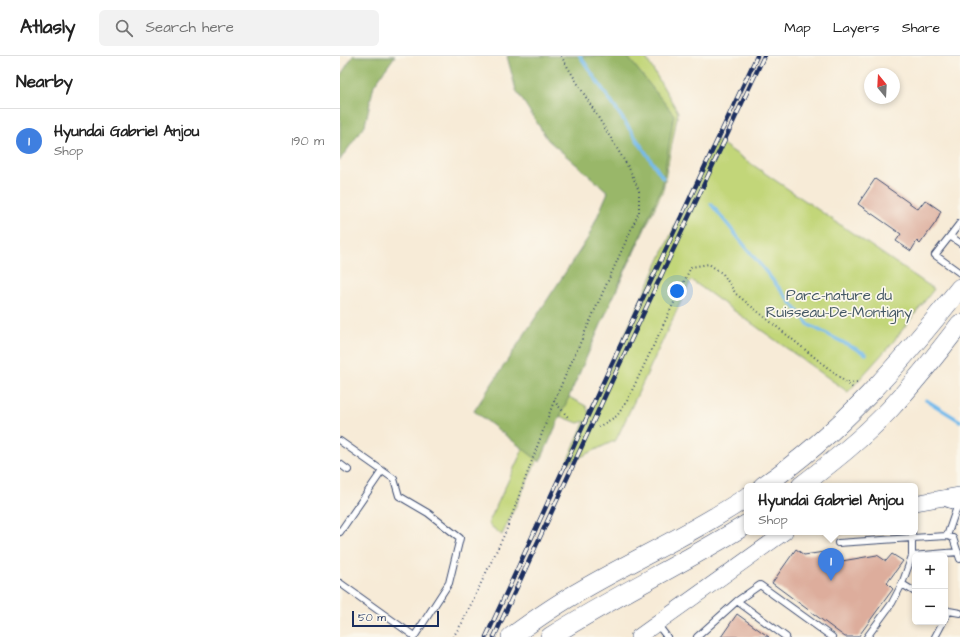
<!DOCTYPE html>
<html lang="en">
<head>
<meta charset="utf-8">
<style>
	body { margin:0; font-family:"Architects Daughter",sans-serif; background:#f2f2f2; color:#222 }
	.controls { position:absolute; right:12px; bottom:12px; display:grid; overflow:hidden; border-radius:6px; box-shadow:0 2px 6px #0003 }
	.controls button { width:36px; height:36px; display:grid; place-items:center; padding:0; border:0; border-bottom:1px solid #e0e0e0; background:#fff; color:#222; font:20px sans-serif }
	.compass { position:absolute; left:524px; top:12px; width:36px; height:36px; border-radius:50%; background:#fff; box-shadow:0 2px 6px #0003; rotate:342deg }
	.scale { position:absolute; left:12px; bottom:10px; width:87px; box-sizing:border-box; padding-left:4px; border:2px solid #1b2f5e; border-top:0; font-size:11px; line-height:14px; white-space:nowrap; color:#1b2f5e; -webkit-text-stroke:3px #fbf7ec; paint-order:stroke }
	.you { position:absolute; left:337px; top:235px; width:14px; height:14px; margin:-10px; border:3px solid #fff; border-radius:50%; background:#1a73e8; box-shadow:0 0 0 6px #1a73e833 }
	.badge { display:grid; place-items:center; width:26px; height:26px; border-radius:50%; background:#ea580c; color:#fff; font-size:13px; font-weight:700 }
	.pin { position:absolute; translate:-50% -33px; filter:drop-shadow(0 1px 2px #0008) }
	.pin::after { content:''; position:absolute; top:21px; width:14px; height:12px; background:inherit; clip-path:polygon(0 0,100% 0,50% 100%) }
	.popup { position:absolute; left:404px; top:427px; width:174px; height:52px; box-sizing:border-box; display:grid; place-content:center; border-radius:6px; background:#fff; filter:drop-shadow(0 1px 3px #0005); font-size:13px; white-space:nowrap; color:#767676 }
	.popup b { font-size:15px; color:#222 }
	.popup::after { content:''; position:absolute; left:50%; top:100%; margin-left:-8px; border:8px solid transparent; border-top-color:#fff }
	.list { margin:0; padding:0; list-style:none }
	h2 { display:flex; justify-content:space-between; align-items:center; height:52px; margin:0; padding:0 16px; font-size:17px }
	h2 small { font-size:13px; font-weight:400; color:#767676 }
	.list li { display:grid; grid-template-columns:26px 1fr auto; gap:12px; align-items:center; box-sizing:border-box; height:64px; padding:0 16px; border-top:1px solid #e0e0e0 }
	.list b { display:block; font-size:15px; white-space:nowrap }
	.list p { margin:0; font-size:13px; white-space:nowrap; color:#767676 }
	.list em { font-size:13px; font-style:normal; color:#767676 }
	.icon { flex:none; width:22px; height:22px; fill:none; stroke:currentColor; stroke-width:2; stroke-linecap:round; stroke-linejoin:round }
	.map { position:relative; flex:none; width:620px; height:581px; overflow:hidden }
	header { display:flex; align-items:center; gap:24px; box-sizing:border-box; height:56px; padding:0 20px; background:#fff; border-bottom:1px solid #e0e0e0 }
	header strong { font-size:19px }
	nav { display:flex; gap:22px; margin-inline-start:auto; font-size:14px }
	.search { width:280px; height:36px; background:#f2f2f2; display:flex; align-items:center; gap:10px; box-sizing:border-box; padding:0 14px; border-radius:6px; color:#767676; font-size:15px }
	main { display:flex }
	aside { flex:1; background:#fff }
	.map>svg:first-child { display:block }
	.green { fill:#c2d679; stroke:#6e826c }
	.forest { fill:#99b769; stroke:#5a7364 }
	.lines { fill:none; stroke-linecap:round; stroke-linejoin:round }
	.stream { stroke:#75bbec; stroke-width:3.5 }
	.building { fill:#ddad9c }
	.service-casing { stroke:#3c4b70; stroke-width:8 }
	.minor-casing { stroke:#3c4b70; stroke-width:14 }
	.tertiary-casing { stroke:#3c4b70; stroke-width:16 }
	.primary-casing { stroke:#3c4b70; stroke-width:20 }
	.path { stroke:#3c4b70; stroke-width:2; stroke-dasharray:1 3; stroke-linecap:butt }
	.service { stroke:#fff; stroke-width:6 }
	.minor { stroke:#fff; stroke-width:12 }
	.tertiary { stroke:#fff; stroke-width:15 }
	.primary { stroke:#fff; stroke-width:19 }
	.rail-casing { stroke:#1b2f5e; stroke-width:4.5 }
	.rail { stroke:#fbf7ec; stroke-width:3; stroke-dasharray:9; stroke-linecap:butt }
	.labels { text-anchor:middle; stroke-width:3.5; stroke-linejoin:round; paint-order:stroke }
	.park-label { font-size:15px; fill:#455965; stroke:#fbf7ec }
</style>
</head>
<body>
<header>
<strong>Atlasly</strong>
<div class="search"><svg class="icon" aria-label="search" viewBox="0 0 24 24"><circle cx="10" cy="10" r="6"/><path d="M15 15l6 6"/></svg>Search here</div>
<nav><a>Map</a><a>Layers</a><a>Share</a></nav>
</header>
<main>
<aside>
<h2>Nearby<small></small></h2>
<ul class="list">
<li><span class="badge" style="background:#3f7fe0">1</span><div><b>Hyundai Gabriel Anjou</b><p>Shop</p></div><em>190 m</em></li>
</ul>
</aside>
<div class="map">
<svg width="620" height="581" viewBox="0 0 620 581">
	<rect width="100%" height="100%" fill="#fbf7ec"/>
	<filter id="ink" filterUnits="userSpaceOnUse"><feTurbulence type="fractalNoise" baseFrequency=".025" numOctaves="2"/><feDisplacementMap in="SourceGraphic" scale="8" xChannelSelector="R" yChannelSelector="G"/><feConvolveMatrix kernelMatrix="1 2 1 2 8 2 1 2 1" color-interpolation-filters="sRGB"/></filter>
	<filter id="wash" filterUnits="userSpaceOnUse"><feTurbulence type="fractalNoise" baseFrequency=".012" numOctaves="4" result="noise"/><feDisplacementMap in="SourceGraphic" scale="16" xChannelSelector="R" yChannelSelector="G"/><feGaussianBlur stdDeviation="0.9" result="paint"/><feColorMatrix in="noise" values="0 0 0 0 0 0 0 0 0 0 0 0 0 0 0 0 0 1.4 0 .05"/><feComposite in="paint" operator="in"/></filter>
	<g filter="url(#wash)">
		<rect width="100%" height="100%" fill="#f7ebd7"/>
		<path class="green" d="M223,0H305L338,56L323,134L227,340L246,350L249,357L375,83L594,233L553,286L508,336L351,224L276,384L226,408L245,365L238,367L218,359L162,479L148,468L303,136Z"/>
		<path class="forest" d="M13,0H55L34,29L25,69L0,104V20Z
			M167,0H287L334,59L322,131L200,406L134,355L248,182L268,136L208,84L176,34Z"/>
		<g class="lines">
			<path class="stream" d="M240,0L323,122
				M371,148L469,269L526,298
				M586,344L620,365"/>
		</g>
		<g id="blocks">
			<path class="building" d="M535,123L578,153L585,144L601,155L596,166L580,188L577,185L571,195L556,185L561,178L518,148Z
				M456,493L464,499L491,495L502,505L537,499L546,505L552,498L563,505L547,527L553,533L518,581H505L432,527Z
				M397,558L429,581H381Z"/>
		</g>
	</g>
	<g filter="url(#ink)">
		<use href="#blocks" fill-opacity="0" stroke="#3c4b70" stroke-width="1"/>
		<g class="lines">
			<defs>
				<path id="service" d="M610,180L620,167
					M620,187L610,180L595,199L620,217
					M0,385L54,423L59,440L88,457L120,482L109,527L74,581
					M0,408L8,414
					M0,476L42,415
					M572,476V482L607,480L613,482L620,503
					M607,480L618,448
					M498,487L572,482V500L562,528L575,536
					M572,500L618,496
					M0,527L74,580
					M397,545L446,581
					M605,553L609,555L605,562
					M609,555L620,557
					M317,568L327,581
					M357,581L397,545L420,529L492,581
					M527,581L552,547L562,528
					M595,581L603,566"/>
				<path id="minor" d="M603,443L620,449"/>
				<path id="tertiary" d="M575,447L620,439
					M298,581L445,476"/>
				<path id="primary" d="M423,430C501,377 562,305 620,232
					M461,430C492,406 523,382 550,353C575,326 598,297 620,268
					M171,581C194,564 217,548 242,534C297,502 355,476 407,441
					M210,581C274,540 343,508 407,468"/>
			</defs>
			<use href="#service" class="service-casing"/>
			<use href="#minor" class="minor-casing"/>
			<use href="#tertiary" class="tertiary-casing"/>
			<use href="#primary" class="primary-casing"/>
			<path class="path" d="M221,0L290,114L299,135V156L214,345L228,361
				M508,327L519,326
				M258,371L277,360L287,345L351,211L369,208L383,218L396,238L514,333
				M113,581L122,567L166,475L214,345"/>
			<use href="#service" class="service"/>
			<use href="#minor" class="minor"/>
			<use href="#tertiary" class="tertiary"/>
			<use href="#primary" class="primary"/>
			<defs>
				<path id="rail" d="M146,581L267,318L417,0
					M154,581L276,316L424,0"/>
			</defs>
			<use href="#rail" class="rail-casing"/>
			<use href="#rail" class="rail"/>
		</g>
	</g>
	<g class="labels">
		<g class="park-label">
			<text x="499" y="244">Parc-nature du<tspan x="499" dy="17">Ruisseau-De-Montigny</tspan></text>
		</g>
	</g>
</svg>
<div class="controls">
<button>+</button>
<button>−</button>
</div>
<svg class="compass" viewBox="-18 -18 36 36"><path d="M0-13l5 13h-10z" fill="#e53935"/><path d="M0 13l5-13h-10z" fill="#767676"/></svg>
<div class="scale">50 m</div>
<div class="you"></div>
<div class="pin badge" style="left:491px;top:525px;background:#3f7fe0">1</div>
<div class="popup"><b>Hyundai Gabriel Anjou</b>Shop</div>
</div>
</main>
</body>
</html>
